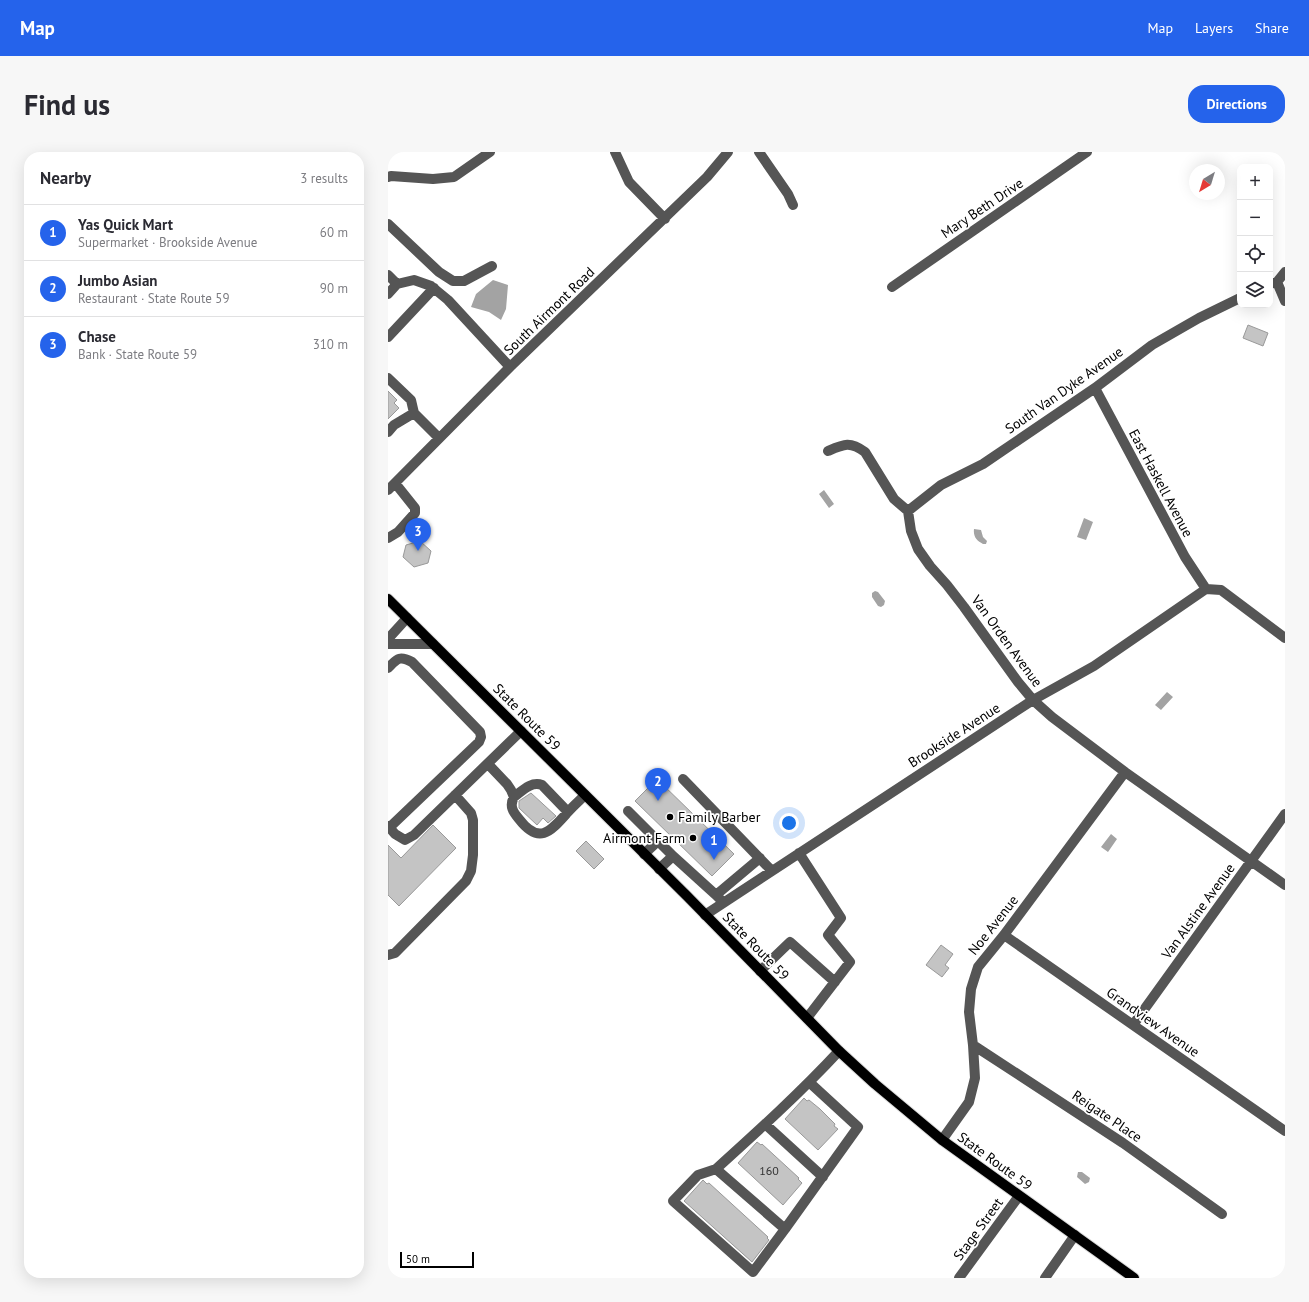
<!DOCTYPE html>
<html lang="en">
<head>
<meta charset="utf-8">
<style>
	body { margin:0; font-family:"PT Sans",sans-serif; background:#f7f7f7; color:#2b2b33 }
	.controls { position:absolute; right:12px; top:12px; display:grid; overflow:hidden; border-radius:8px; box-shadow:0 4px 16px #0002 }
	.controls button { width:36px; height:36px; display:grid; place-items:center; padding:0; border:0; border-bottom:1px solid #e1e1e2; background:#fff; color:#2b2b33; font:20px sans-serif }
	.compass { position:absolute; left:801px; top:12px; width:36px; height:36px; border-radius:50%; background:#fff; box-shadow:0 4px 16px #0002; rotate:218deg }
	.scale { position:absolute; left:12px; bottom:10px; width:74px; box-sizing:border-box; padding-left:4px; border:2px solid #000; border-top:0; font-size:11px; line-height:14px; white-space:nowrap; color:#000; -webkit-text-stroke:3px #fff; paint-order:stroke }
	.you { position:absolute; left:401px; top:671px; width:14px; height:14px; margin:-10px; border:3px solid #fff; border-radius:50%; background:#1a73e8; box-shadow:0 0 0 6px #1a73e833 }
	.badge { display:grid; place-items:center; width:26px; height:26px; border-radius:50%; background:#2563eb; color:#fff; font-size:13px; font-weight:700 }
	.pin { position:absolute; translate:-50% -33px; filter:drop-shadow(0 1px 2px #0008) }
	.pin::after { content:''; position:absolute; top:21px; width:14px; height:12px; background:inherit; clip-path:polygon(0 0,100% 0,50% 100%) }
	.list { margin:0; padding:0; list-style:none }
	h2 { display:flex; justify-content:space-between; align-items:center; height:52px; margin:0; padding:0 16px; font-size:17px }
	h2 small { font-size:13px; font-weight:400; color:#7c7c81 }
	.list li { display:grid; grid-template-columns:26px 1fr auto; gap:12px; align-items:center; box-sizing:border-box; height:56px; padding:0 16px; border-top:1px solid #e1e1e2 }
	.list b { display:block; font-size:15px; white-space:nowrap }
	.list p { margin:0; font-size:13px; white-space:nowrap; color:#7c7c81 }
	.list em { font-size:13px; font-style:normal; color:#7c7c81 }
	.icon { flex:none; width:22px; height:22px; fill:none; stroke:currentColor; stroke-width:2; stroke-linecap:round; stroke-linejoin:round }
	.map { position:relative; flex:none; width:897px; height:1126px; overflow:hidden; border-radius:16px }
	header { display:flex; align-items:center; gap:24px; box-sizing:border-box; height:56px; padding:0 20px; background:#2563eb; color:#fff }
	header strong { font-size:19px }
	nav { display:flex; gap:22px; margin-inline-start:auto; font-size:14px }
	.intro { display:flex; align-items:center; justify-content:space-between; box-sizing:border-box; height:96px; padding:0 24px }
	h1 { margin:0; font-size:28px }
	.button { padding:10px 18px; border-radius:16px; background:#2563eb; color:#fff; font-size:14px; font-weight:700 }
	main { display:flex; gap:24px; padding:0 24px }
	aside { flex:1; background:#fff; border-radius:16px; box-shadow:0 4px 16px #0002 }
	.map>svg:first-child { display:block }
	.water { fill:#a3a3a3 }
	.building { fill:#c4c4c4; stroke:#999 }
	.lines { fill:none; stroke-linecap:round; stroke-linejoin:round }
	.major-casing { stroke:#dbdbdb; stroke-width:12 }
	.minor { stroke:#555; stroke-width:10 }
	.major { stroke:#000; stroke-width:10 }
	.poi-dot { fill:#000; stroke:#fff; stroke-width:1.5 }
	.labels { text-anchor:middle; stroke-width:3.5; stroke-linejoin:round; paint-order:stroke }
	.number-label { font-size:12px; fill:#313131 }
	.street-label { font-size:14px; fill:#000; stroke:#fff }
	.poi-label { font-size:14px; fill:#000; stroke:#fff; text-anchor:start }
</style>
</head>
<body>
<header>
<strong>Map</strong>
<nav><a>Map</a><a>Layers</a><a>Share</a></nav>
</header>
<div class="intro"><h1>Find us</h1><a class="button">Directions</a></div>
<main>
<aside>
<h2>Nearby<small>3 results</small></h2>
<ul class="list">
<li><span class="badge">1</span><div><b>Yas Quick Mart</b><p>Supermarket · Brookside Avenue</p></div><em>60 m</em></li>
<li><span class="badge">2</span><div><b>Jumbo Asian</b><p>Restaurant · State Route 59</p></div><em>90 m</em></li>
<li><span class="badge">3</span><div><b>Chase</b><p>Bank · State Route 59</p></div><em>310 m</em></li>
</ul>
</aside>
<div class="map">
<svg width="897" height="1126" viewBox="0 0 897 1126">
	<rect width="100%" height="100%" fill="#fff"/>
	<path class="water" d="M105,128L120,133L118,157L113,168L101,160L83,155L88,142Z
		M436,338L446,352L441,356L431,342Z
		M696,366L705,370L698,388L689,385Z
		M586,377L593,378L595,385L599,389L598,392H595C589,389 585,385 586,377Z
		M487,439L490,440L497,449L496,453L493,455L490,454L484,445V441Z
		M779,540L785,545L773,558L767,553Z
		M723,682L729,687L720,700L713,695Z
		M690,1020H694L702,1026L701,1030L697,1032L689,1025Z"/>
	<path class="building" d="M860,173L880,181L875,194L855,186Z
		M0,239L9,248L6,251L11,256L0,267Z
		M32,389L43,399L40,411L26,415L15,405L18,393Z
		M269,627L346,702L324,724L247,649Z
		M143,641L168,664L160,671L155,666L149,673L131,656V649Z
		M45,673L68,696L11,754L0,743V693L13,706Z
		M198,689L216,707L206,717L188,699Z
		M553,793L565,802L557,813L561,816L554,825L538,813Z
		M416,946L419,949L421,948L432,957L447,972L446,974L450,977L430,998L397,967Z
		M369,990L373,993L374,992L411,1026L410,1027L414,1031L395,1053L350,1011Z
		M315,1028L319,1032L321,1031L380,1085L379,1086L381,1088L364,1110L296,1049Z"/>
	<g class="lines">
		<defs>
			<path id="major" d="M0,447L299,744L451,899L487,932L554,988L746,1126"/>
		</defs>
		<use href="#major" class="major-casing"/>
		<path class="minor" d="M227,0L241,30L277,67
			M371,0L400,42L405,53
			M0,25L3,24L45,27L66,25L102,0
			M0,72L51,120L65,129H76L104,114
			M0,123L9,132
			M889,130L897,149
			M882,132L889,130L897,120
			M504,135L699,0
			M0,142L9,132L26,128L43,134L60,148L122,215
			M0,185L46,136
			M0,226L23,248L26,261L51,286
			M707,236L797,405L818,437
			M0,280L6,273L26,261
			M440,299C456,292 462,289 477,300L506,347L520,359L523,379L530,397L542,414L559,433L576,455L630,530L645,548L664,565L737,620L897,733
			M0,338L122,215L319,25L340,0
			M520,359L553,333L595,312L707,236L764,193L811,166L852,146
			M0,386L10,380L27,361V356L7,331
			M0,487L19,466
			M0,492H45
			M0,516C9,507 11,503 24,510L92,580L93,585L91,590L1,676
			M100,612L119,632L123,638L126,645C121,654 125,660 131,667C151,693 162,680 179,661C185,654 191,649 197,643
			M295,627L384,719
			M126,645C134,639 143,629 154,633L180,660
			M240,659L270,689
			M0,674L7,682L17,688L26,683L133,579
			M411,701L453,766L440,783L462,810L419,866
			M256,702L270,689L285,704
			M271,717L285,704L328,743
			M332,747L328,743L372,706
			M317,763L645,548L706,514L818,437L833,438L897,486
			M616,783L897,979
			M0,803L7,801L78,729L83,719L85,703V668L83,661L67,643
			M372,819L402,790L447,830
			M745,873L897,662
			M585,893L735,991L834,1062
			M421,930L470,975L397,1077L328,1017C370,979 413,940 451,899
			M377,972L435,1025
			M554,988L581,950L587,926L585,893L581,860L583,837L590,815L616,783L737,620
			M328,1017L310,1023L285,1049L365,1120L397,1077
			M571,1126L631,1044
			M657,1126L687,1083"/>
		<use href="#major" class="major"/>
	</g>
	<g class="poi-dot">
		<circle cx="282" cy="665" r="4"/>
		<circle cx="305" cy="686" r="4"/>
	</g>
	<g class="labels">
		<g class="number-label">
			<text x="381" y="1023">160</text>
		</g>
		<g class="street-label">
			<text transform="translate(594 56) rotate(-34)" y="5">Mary Beth Drive</text>
			<text transform="translate(161 159) rotate(-44)" y="5">South Airmont Road</text>
			<text transform="translate(676 238) rotate(-35)" y="5">South Van Dyke Avenue</text>
			<text transform="translate(773 331) rotate(62)" y="5">East Haskell Avenue</text>
			<text transform="translate(619 489) rotate(54)" y="5">Van Orden Avenue</text>
			<text transform="translate(139 565) rotate(45)" y="5">State Route 59</text>
			<text transform="translate(566 583) rotate(-33)" y="5">Brookside Avenue</text>
			<text transform="translate(810 759) rotate(-54)" y="5">Van Alstine Avenue</text>
			<text transform="translate(605 773) rotate(-52)" y="5">Noe Avenue</text>
			<text transform="translate(368 794) rotate(46)" y="5">State Route 59</text>
			<text transform="translate(765 870) rotate(35)" y="5">Grandview Avenue</text>
			<text transform="translate(719 964) rotate(34)" y="5">Reigate Place</text>
			<text transform="translate(607 1009) rotate(36)" y="5">State Route 59</text>
			<text transform="translate(590 1077) rotate(-54)" y="5">Stage Street</text>
		</g>
		<g class="poi-label">
			<text x="290" y="670">Family Barber</text>
			<text x="297" y="691" text-anchor="end">Airmont Farm</text>
		</g>
	</g>
</svg>
<div class="controls">
<button>+</button>
<button>−</button>
<button><svg class="icon" aria-label="locate" viewBox="0 0 24 24"><circle cx="12" cy="12" r="6"/><path d="M12 2v4M12 18v4M2 12h4M18 12h4"/></svg></button>
<button><svg class="icon" aria-label="layers" viewBox="0 0 24 24"><path d="M12 4l9 5-9 5-9-5zM3 14l9 5 9-5"/></svg></button>
</div>
<svg class="compass" viewBox="-18 -18 36 36"><path d="M0-13l5 13h-10z" fill="#e53935"/><path d="M0 13l5-13h-10z" fill="#7c7c81"/></svg>
<div class="scale">50 m</div>
<div class="you"></div>
<div class="pin badge" style="left:326px;top:708px">1</div>
<div class="pin badge" style="left:270px;top:649px">2</div>
<div class="pin badge" style="left:30px;top:399px">3</div>
</div>
</main>
</body>
</html>
